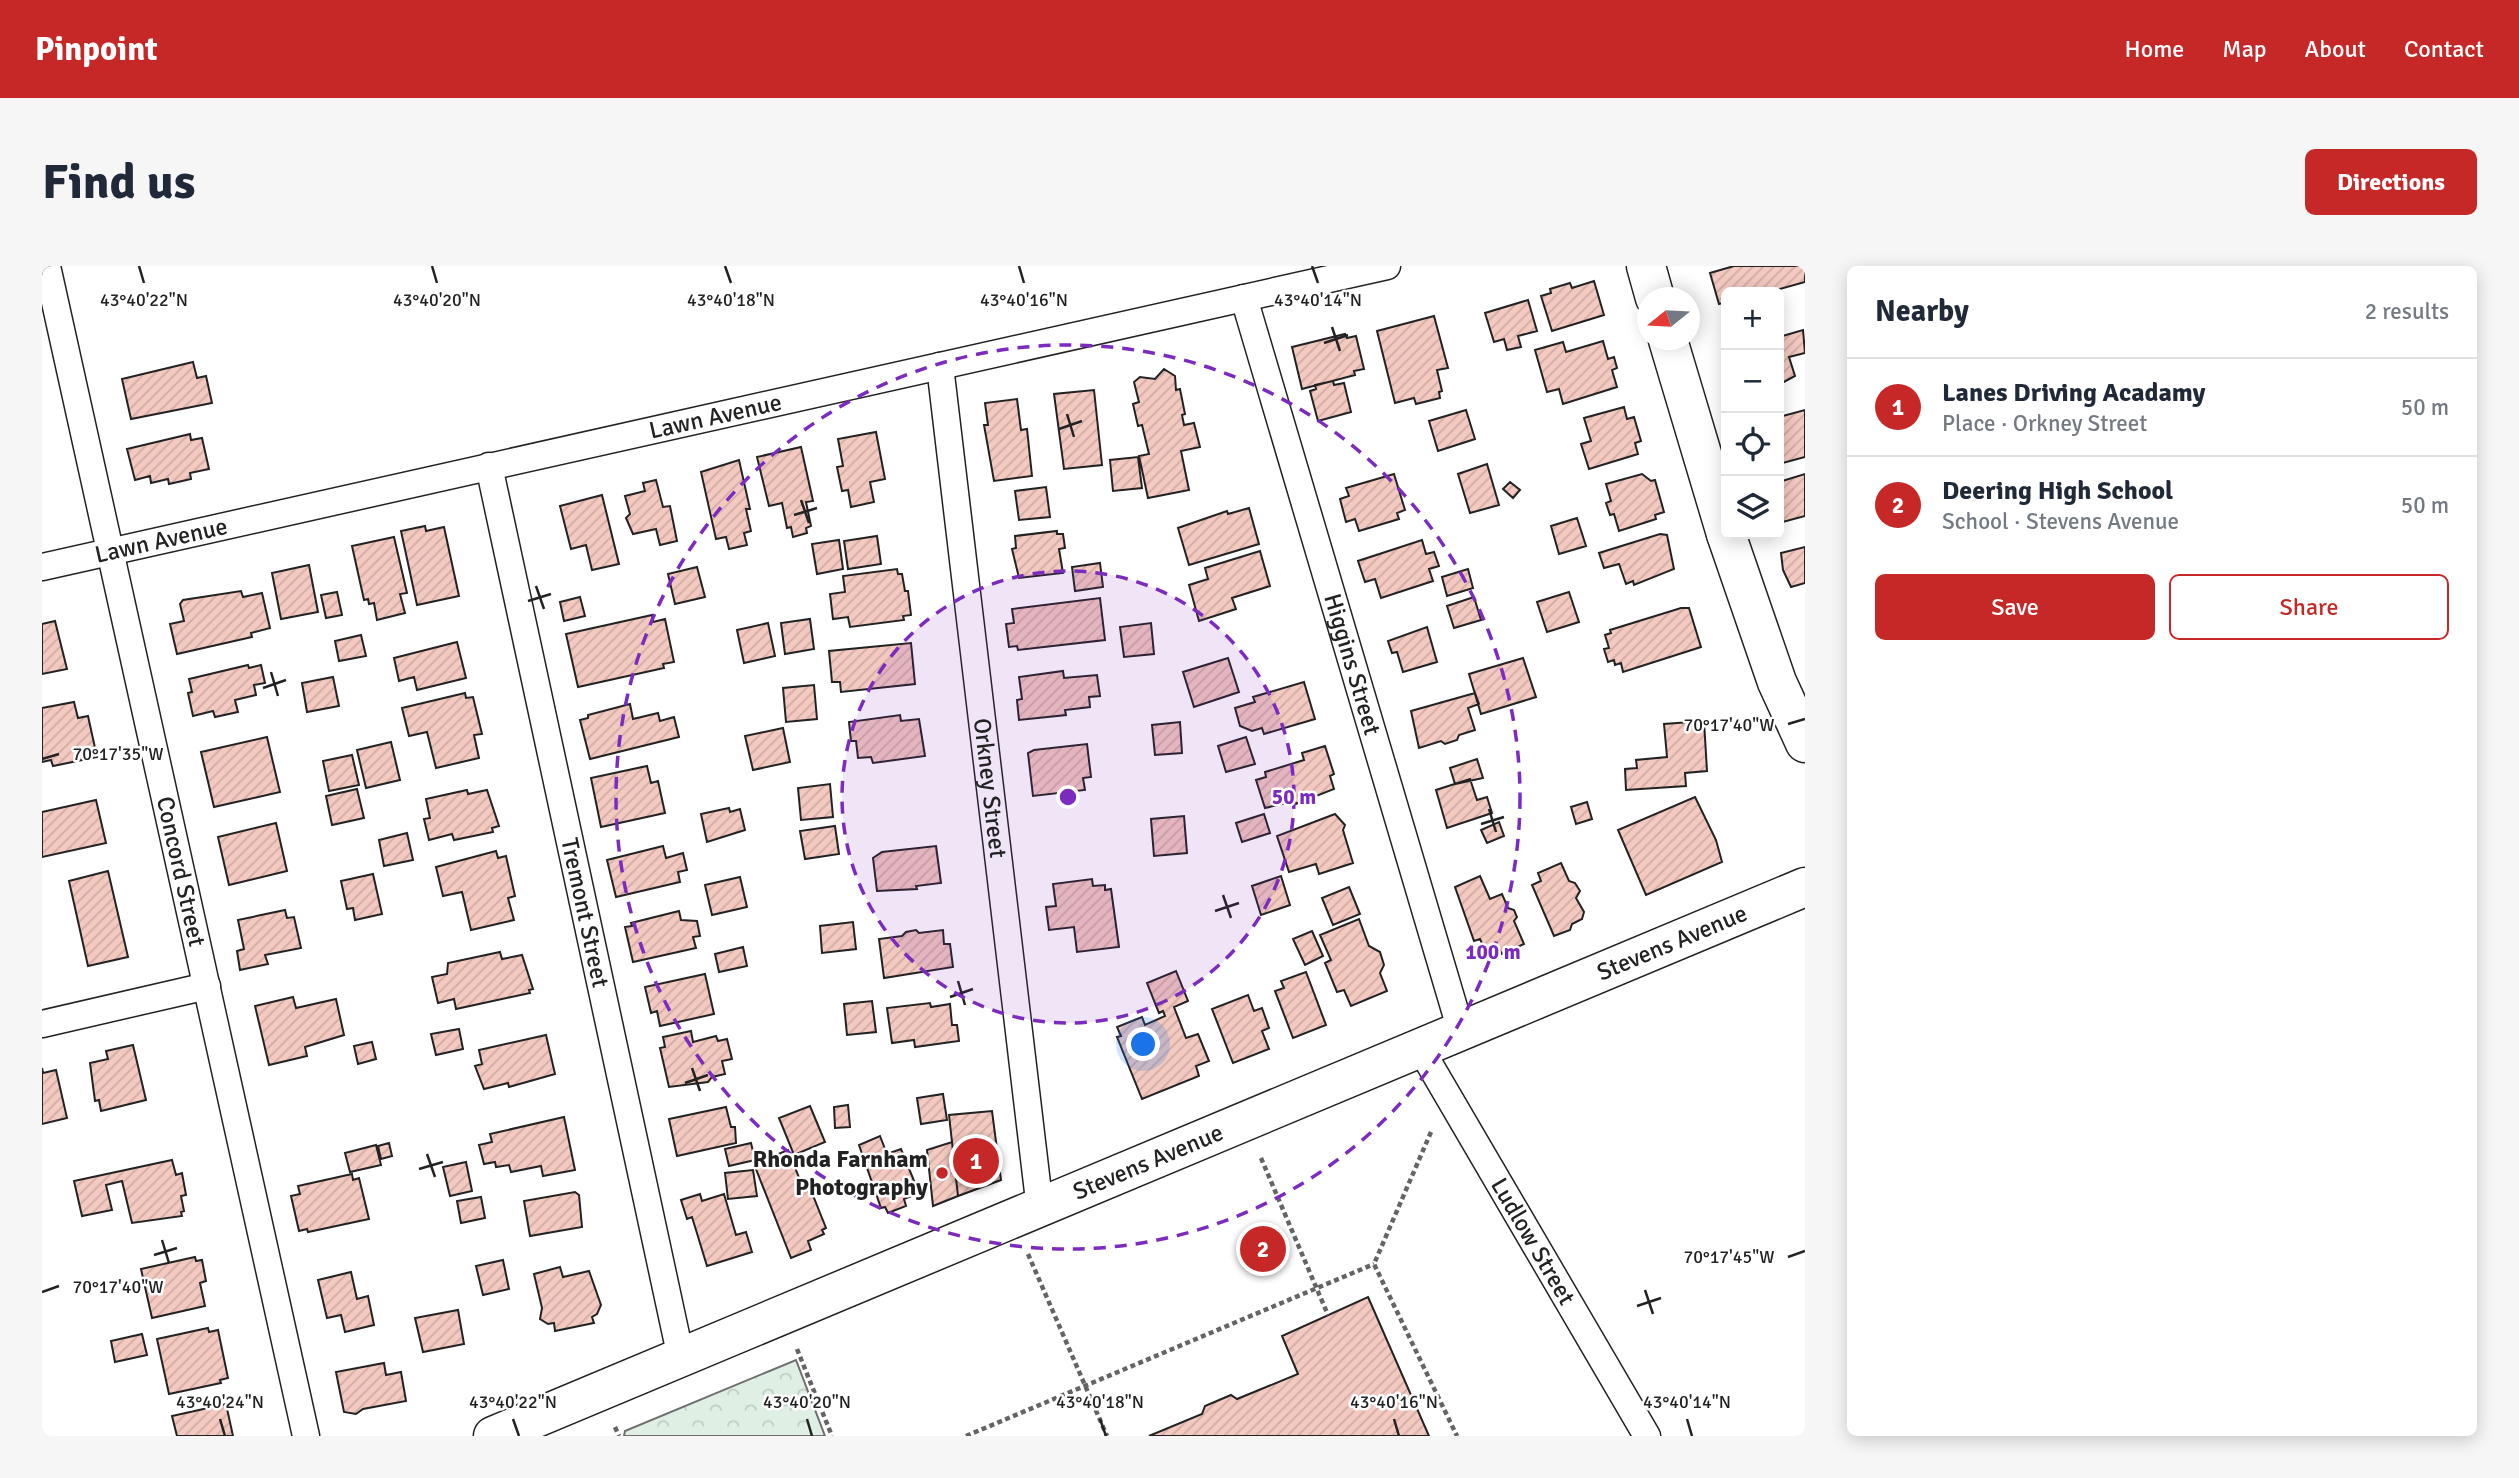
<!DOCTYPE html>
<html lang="en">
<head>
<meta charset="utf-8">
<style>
	body { margin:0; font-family:Signika,sans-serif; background:#f6f6f7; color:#1f2937 }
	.controls { position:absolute; right:21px; top:21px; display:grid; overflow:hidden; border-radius:10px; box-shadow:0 4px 18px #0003 }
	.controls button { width:63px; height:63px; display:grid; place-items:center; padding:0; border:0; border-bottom:2px solid #e0e1e3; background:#fff; color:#1f2937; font:35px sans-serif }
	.compass { position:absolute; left:1595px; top:21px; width:63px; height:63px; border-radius:50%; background:#fff; box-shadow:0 4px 18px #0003; rotate:252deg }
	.you { position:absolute; left:1102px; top:779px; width:24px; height:24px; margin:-18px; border:5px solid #fff; border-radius:50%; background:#1a73e8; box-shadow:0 0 0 10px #1a73e833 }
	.badge { display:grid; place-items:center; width:46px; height:46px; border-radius:50%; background:#c62828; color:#fff; font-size:23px; font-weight:700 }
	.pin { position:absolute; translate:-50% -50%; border:4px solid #fff; box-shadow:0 2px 7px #0006 }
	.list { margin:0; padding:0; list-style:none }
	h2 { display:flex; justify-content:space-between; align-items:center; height:91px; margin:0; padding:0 28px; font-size:30px }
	h2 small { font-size:23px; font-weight:400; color:#747a83 }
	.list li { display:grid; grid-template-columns:46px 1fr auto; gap:21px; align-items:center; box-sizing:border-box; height:98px; padding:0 28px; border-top:2px solid #e0e1e3 }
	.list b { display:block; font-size:26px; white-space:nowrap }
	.list p { margin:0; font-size:23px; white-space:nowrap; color:#747a83 }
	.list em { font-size:23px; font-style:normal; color:#747a83 }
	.actions { display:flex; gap:14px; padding:21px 28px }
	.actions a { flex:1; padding:16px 0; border:2px solid #c62828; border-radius:10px; text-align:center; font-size:24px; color:#c62828 }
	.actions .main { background:#c62828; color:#fff }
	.icon { flex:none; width:38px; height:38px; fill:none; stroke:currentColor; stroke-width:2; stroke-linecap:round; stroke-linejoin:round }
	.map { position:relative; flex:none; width:1763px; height:1170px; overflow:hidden; border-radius:10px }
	header { display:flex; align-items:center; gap:42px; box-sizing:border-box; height:98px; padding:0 35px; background:#c62828; color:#fff }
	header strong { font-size:33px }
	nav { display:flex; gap:38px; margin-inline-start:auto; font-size:24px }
	.intro { display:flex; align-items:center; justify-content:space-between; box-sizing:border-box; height:168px; padding:0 42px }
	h1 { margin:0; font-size:49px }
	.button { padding:18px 32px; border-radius:10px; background:#c62828; color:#fff; font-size:24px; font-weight:700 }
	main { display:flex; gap:42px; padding:0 42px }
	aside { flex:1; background:#fff; border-radius:10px; box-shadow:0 4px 18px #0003 }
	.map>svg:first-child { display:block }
	.park { fill:url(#park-crowns); stroke:#6f6f6f; stroke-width:2 }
	.building { fill:url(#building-hatch); stroke:#222; stroke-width:2 }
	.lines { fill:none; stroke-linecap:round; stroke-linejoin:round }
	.minor-casing { stroke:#222; stroke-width:29 }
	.secondary-casing { stroke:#222; stroke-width:41 }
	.path { stroke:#646464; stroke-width:4.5; stroke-dasharray:5 3.5; stroke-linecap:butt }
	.minor { stroke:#fff; stroke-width:26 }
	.secondary { stroke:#fff; stroke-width:38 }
	.ticks { fill:none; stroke:#222; stroke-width:2.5 }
	.ring { fill:none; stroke:#7b2cbf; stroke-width:3.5; stroke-dasharray:12 9 }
	.poi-dot { fill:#c62828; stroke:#fff; stroke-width:2.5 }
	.labels { text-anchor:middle; stroke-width:5; stroke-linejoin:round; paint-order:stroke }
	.street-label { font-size:24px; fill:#222; stroke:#fff }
	.poi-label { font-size:24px; font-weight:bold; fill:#222; stroke:#fff; text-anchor:end }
	.ticks-label { font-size:18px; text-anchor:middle; fill:#222; stroke:#fff; stroke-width:5; stroke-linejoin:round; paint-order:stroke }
	.centre { fill:#7b2cbf; stroke:#fff; stroke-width:3.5 }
	.ring-label { font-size:21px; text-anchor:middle; font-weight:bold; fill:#7b2cbf; stroke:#fff; stroke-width:5; stroke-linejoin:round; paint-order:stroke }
</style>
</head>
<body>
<header>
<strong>Pinpoint</strong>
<nav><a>Home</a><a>Map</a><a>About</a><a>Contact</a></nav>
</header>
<div class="intro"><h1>Find us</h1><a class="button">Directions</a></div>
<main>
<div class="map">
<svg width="1763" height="1170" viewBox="0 0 1763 1170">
	<defs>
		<pattern id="park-crowns" width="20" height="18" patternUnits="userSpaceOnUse" patternTransform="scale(1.75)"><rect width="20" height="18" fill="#e0efe3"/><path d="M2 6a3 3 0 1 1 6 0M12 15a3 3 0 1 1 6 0" fill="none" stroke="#c0cdc2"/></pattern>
		<pattern id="building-hatch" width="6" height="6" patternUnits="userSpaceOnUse" patternTransform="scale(1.75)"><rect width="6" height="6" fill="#f3c9c0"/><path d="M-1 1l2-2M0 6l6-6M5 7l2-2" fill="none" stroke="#d0aca5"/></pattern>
	</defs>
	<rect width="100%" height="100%" fill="#fff"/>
	<path class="park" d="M754,1094L783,1170H582L583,1165Z"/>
	<path class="building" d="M1692,0H1763V16L1727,26H1684V36L1677,38L1668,7Z
		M1552,15L1562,49L1510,65L1499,30L1509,27L1508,23L1528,17L1530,22Z
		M1486,34L1495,65L1476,70L1479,81L1465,84L1462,73L1452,76L1443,47Z
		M1392,50L1406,102L1395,104L1400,125L1397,126L1398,132L1374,138L1372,132L1353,137L1335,65Z
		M1761,64L1763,87L1747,91L1753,110L1738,118L1737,71Z
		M1303,68L1305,72L1314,70L1322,103L1312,105L1313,109L1260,123L1250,81Z
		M1561,75L1566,93L1572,91L1575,102L1570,104L1575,121L1521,138L1517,123L1505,126L1493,84L1521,76L1524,86Z
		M151,96L155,112L164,110L170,137L89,153L80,113Z
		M1122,103L1133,110L1134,124L1138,123L1143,148L1140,149L1142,159L1152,157L1158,181L1139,185L1147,224L1106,232L1097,190L1107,188L1100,159L1096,160L1091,138L1097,136L1092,116L1098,111L1113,113Z
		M1291,115L1292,119L1302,117L1309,146L1276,155L1268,125L1274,123L1273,119Z
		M1052,124L1060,199L1022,203L1012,128Z
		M975,133L979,164L985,163L990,210L952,215L942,159H946L943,137Z
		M1582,141L1585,153L1592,151L1599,175L1593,177L1596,188L1547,203L1539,178L1549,175L1542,152Z
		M1424,144L1433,173L1396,185L1387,155Z
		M1763,144V191L1737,198V151Z
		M834,166L843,213L828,216L832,236L809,241L806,224L800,225L795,201L801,200L796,173Z
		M148,168L149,174L160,172L167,203L148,207L149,213L127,218L126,213L109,217L108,210L93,214L85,183Z
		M759,181L771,235L764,236L769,260L764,262L765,267L751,271L749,261L745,262L740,237L727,240L715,191Z
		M1096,191L1100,222L1071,225L1068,194Z
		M697,194L708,243H704L709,265L702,267L705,279L687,283L684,271L674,273L659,206Z
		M1445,198L1457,239L1428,247L1416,208Z
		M1352,208L1363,244L1355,247L1357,253L1317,265L1313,253L1304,256L1298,233L1307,230L1304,222Z
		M1600,208L1609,215L1613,214L1622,246L1613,249L1614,253L1577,265L1572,248L1568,249L1564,237L1569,235L1564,218Z
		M1763,208V250L1737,257V216Z
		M614,214L621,241L628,240L635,275L618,279L614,263L591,268L584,252L588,248L583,230L603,225L601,217Z
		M1468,216L1478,224L1471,232L1461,223Z
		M1004,221L1008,251L977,254L973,225Z
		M560,229L577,298L550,304L544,279L529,283L518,240Z
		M1207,242L1217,278L1147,299L1136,262L1185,245L1186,248Z
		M1535,252L1544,280L1517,288L1509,260Z
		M383,260L384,265L402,261L417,330L375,339L359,265Z
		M1015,265V268H1021L1023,282L1017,283L1021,307L977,312L970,283L974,282L973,270Z
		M1618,268L1625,269L1632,303L1592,319L1591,315L1584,318L1577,298L1562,302L1557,287Z
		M835,270L839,298L806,303L802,275Z
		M352,271L365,327L358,328L363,347L335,354L332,337L327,338L326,333L322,334L310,280Z
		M797,274L801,303L775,308L770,278Z
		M1380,274L1384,288L1392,286L1397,300L1387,303L1391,315L1339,332L1333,313L1323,316L1316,295Z
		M1763,281V317L1749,321L1741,304L1739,287Z
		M1218,285L1228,320L1190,332L1194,343L1157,355L1147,319L1166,313L1163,302Z
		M1058,297L1061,321L1033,325L1030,301Z
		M267,299L276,346L239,353L230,307Z
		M655,301L663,331L633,338L626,308Z
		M855,303L856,308H860L863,325H866L869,349L861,350L862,354L808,361L806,351L791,353L788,328L803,326L801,310Z
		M1426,303L1431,322L1405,330L1400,311Z
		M199,325L201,331L220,327L228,362L209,367L210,371L135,388L128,358L142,355L138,338L141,334Z
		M295,326L300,349L284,352L279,329Z
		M1527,326L1537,356L1505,366L1495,336Z
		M538,331L543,350L522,355L518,336Z
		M1432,331L1439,354L1412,362L1405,340Z
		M1058,332L1063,374L976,384L975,380L967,381L964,358L972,357L970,343Z
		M1639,342H1647L1659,381L1581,406L1579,397L1573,399L1572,394L1566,396L1562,383L1567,382L1563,369L1569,367L1568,364Z
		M610,349L611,356L623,353L632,396L621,398L622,402L536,421L524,368Z
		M768,353L772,383L743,388L739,357Z
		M13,355L25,403L0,408V358Z
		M726,357L733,390L702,397L695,364Z
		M1109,357L1112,388L1082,391L1078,361Z
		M1385,361L1395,396L1361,406L1355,386L1350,387L1346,375Z
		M319,369L324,390L297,395L293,375Z
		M415,376L424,412L375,424L372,411L357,415L352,392Z
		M869,377L873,418L799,426L798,416H790L787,385Z
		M1186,392L1197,426L1152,441L1141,406Z
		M1481,392L1494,431L1439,448L1427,408Z
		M206,399L207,402L219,399L223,417L212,419L214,429L193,434L196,446L173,451L171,445L151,450L146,427L150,426L147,413Z
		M1021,405L1022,412L1055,409L1058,430L1047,431L1048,441L1023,444L1024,449L977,454L975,434L980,433L977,411Z
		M291,411L297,440L265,446L260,417Z
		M1262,416L1273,453L1222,468L1220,462L1210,465L1198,460L1193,442L1213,436L1211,431Z
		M772,419L775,453L744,456L741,422Z
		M423,427L424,432L431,431L440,468L432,469L437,492L394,502L385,466L367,470L360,442Z
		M1433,427L1437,438L1426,442L1433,464L1417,469L1415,474L1403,478L1399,475L1377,482L1369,445Z
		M32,436L36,452L46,450L55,491L11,500L9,494L0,496V442Z
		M588,438L591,453L616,447L618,455L632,451L637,471L548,493L538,454L546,452V449Z
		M858,449L859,455L877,453L883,490L831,497L829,491L816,492L814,475H809L807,456Z
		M1662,455L1665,505L1643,507L1644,520L1584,524L1583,503L1595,502L1594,494L1625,491L1622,458Z
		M1138,456L1140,487L1113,489L1110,459Z
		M741,462L748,496L711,504L703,470Z
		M225,471L238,526L172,541L159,486Z
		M1204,471L1213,498L1184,506L1176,480Z
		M349,476L358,514L324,522L315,484Z
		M1045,478L1049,511L1041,512L1043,524L991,530L986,487L992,484Z
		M1283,480L1292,508L1288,510L1292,523L1254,538L1253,535L1223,542L1214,514L1224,511L1223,506L1262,494L1260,487Z
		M310,489L317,519L287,525L281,495Z
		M1435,493L1441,512L1413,518L1408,502Z
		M605,500L609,517L616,515L623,547L559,561L549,512Z
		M1428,513L1435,534L1445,531L1450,547L1405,562L1394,524Z
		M788,518L791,551L759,554L756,522Z
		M315,523L322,552L290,559L284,530Z
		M425,524L426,528L445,524L457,560L450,562L451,566L412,574L410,568L387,574L382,553L388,552L384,533Z
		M1653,531L1674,574L1680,596L1604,629L1576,564Z
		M54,534L64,577L0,591V546Z
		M1545,536L1550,553L1534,558L1529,541Z
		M687,542L688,546L698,543L703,564L665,576L659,548Z
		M1222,548L1228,567L1200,576L1194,557Z
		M1293,548L1303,559L1301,564L1311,597L1277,608L1274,598L1247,606L1235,570Z
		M1142,550L1145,587L1112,590L1109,553Z
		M1457,556L1462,570L1445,577L1439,564Z
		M234,557L245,605L187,619L176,571Z
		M793,560L797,588L763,593L758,565Z
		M365,567L371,594L342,600L337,574Z
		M621,580L624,592L641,587L645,604L636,606L638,616L574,631L565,594Z
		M894,580L899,617L874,620L875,623L835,625L831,592L840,586Z
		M454,585L456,592L464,590L473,630L466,632L472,654L429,664L420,626L401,630L394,601Z
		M1519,597L1527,615L1533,617L1538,625L1534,632L1542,646L1540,653L1530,658L1528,664L1512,670L1490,619L1499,615L1496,607Z
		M66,605L86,691L46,700L27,615Z
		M331,608L340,648L313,654L311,642L305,643L299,615Z
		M1239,610L1248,639L1219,649L1210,620Z
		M1438,610L1448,633L1460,628L1466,642L1472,644L1475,651L1472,655L1482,678L1460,688L1456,681L1444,686L1438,673L1432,675L1413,621Z
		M698,611L705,641L670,649L663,619Z
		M1050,613L1051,620L1063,619V624L1069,623L1077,681L1035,686L1032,661L1007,664L1004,641L1014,640L1011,618Z
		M1307,621L1318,648L1291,659L1280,632Z
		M243,644L245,652L252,651L259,682L223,689L226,698L198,704L195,685L202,683L196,654Z
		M637,645L639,654L655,655L658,670L651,671L654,682L591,696L583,661L590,660L589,657Z
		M1317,653L1327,680L1338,686L1342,699L1338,707L1345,725L1309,740L1302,724L1295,726L1283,697L1289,694L1278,669Z
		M811,656L814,683L780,687L778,660Z
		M874,664L877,667L901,664L902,678H908L911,701L842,712L837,673L860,670L864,666Z
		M1270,665L1281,690L1263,699L1251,673Z
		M701,681L705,700L677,706L673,688Z
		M458,686L460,693L480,689L491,723L487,724L488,727L414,743L412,733L396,737L390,711L405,708L406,697Z
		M1134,705L1146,735L1132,741L1144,772L1156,768L1167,795L1154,800L1157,810L1100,833L1075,771L1079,770L1075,761L1100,751L1103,759L1123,750L1121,745L1117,747L1105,717Z
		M1264,706L1284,759L1251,772L1233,725L1242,722L1239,715Z
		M663,708L672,748L618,760L615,745L609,747L603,721Z
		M1206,729L1212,745L1220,742L1227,762L1220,765L1227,783L1191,797L1170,743Z
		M251,731L254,742L294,733L302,769L263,781L265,790L227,799L213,740Z
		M830,735L834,766L805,769L802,738Z
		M888,737L889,741L908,738L910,759H915L917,775L873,781L872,774L850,777L845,742Z
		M417,763L421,783L394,789L389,768Z
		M649,765L651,776L674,770L676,775L685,773L690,793L680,795L683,808L670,811L666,816L627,821L618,782L623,781L621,771Z
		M504,769L513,808L467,821L466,817L442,823L433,800L440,798L437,784Z
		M330,776L334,793L316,798L312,780Z
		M91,779L104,834L59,845L57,834L53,835L48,797L66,793L64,785Z
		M0,802L1,807L14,804L25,852L0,858Z
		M901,828L905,854L879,858L875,832Z
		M806,839L808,861L793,862L792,841Z
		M768,840L783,876L752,889L737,852Z
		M684,841L689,861H693L694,877L635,890L627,853Z
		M950,845L959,914L916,930L907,849Z
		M522,851L533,904L501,910L499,900L469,906L467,899L454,901L453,896L442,898L437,879L450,876L448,868Z
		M838,870L845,888L859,883L877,927L862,933L864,940L846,947L843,941L839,942L817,879Z
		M910,876L916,930L891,940L885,884Z
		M347,877L350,890L339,893L336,880Z
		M709,877L713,894L687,900L683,883Z
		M334,879L339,899L308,906L303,887Z
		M746,884L760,919L766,917L784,962L780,964L782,968L766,975L769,984L749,992L712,898Z
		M130,894L134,909L140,907L144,929L139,930L142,945L139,946L140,950L90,957L80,915L64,919L70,944L40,950L32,915Z
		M424,896L430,925L408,930L401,901Z
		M711,904L715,930L686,933L683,907Z
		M310,908L311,914L317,912L327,953L266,966L265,963L257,965L249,930L258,928L256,920Z
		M533,926L537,929L540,961L488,970L482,935Z
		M658,928L660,935L682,928L694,969L704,966L710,986L665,1000L650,951L645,953L639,934Z
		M439,931L443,952L419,957L415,935Z
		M153,991L154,995L160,994L164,1015L158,1017L163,1040L110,1052L99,1003Z
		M461,994L467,1023L441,1029L434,1000Z
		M518,1001L521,1011L547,1005L559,1039L555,1048L550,1051L552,1057L513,1065L512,1057L506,1058L498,1053L500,1042L492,1008Z
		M309,1006L315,1033L326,1030L332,1059L303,1066L299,1049L285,1052L276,1014Z
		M1326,1031L1387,1170H1107L1160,1148L1163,1140L1189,1129L1195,1133L1256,1108L1240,1070Z
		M416,1044L422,1078L381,1086L373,1052Z
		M166,1062L167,1066L176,1064L186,1112L178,1114L179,1117L127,1128L115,1073Z
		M100,1068L105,1089L73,1096L69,1075Z
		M342,1097L344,1109L359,1106L364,1135L321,1143L314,1148L302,1146L294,1106Z
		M184,1138L191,1170H135L130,1150Z"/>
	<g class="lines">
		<defs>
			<g id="minor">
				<path id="s1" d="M5,0L264,1170"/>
				<path id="s2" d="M1202,32L1419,765"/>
				<path id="s3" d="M898,100L998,943"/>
				<path id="s4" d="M447,200L639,1092"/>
				<path id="s5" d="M0,301L1345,0"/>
				<path d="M0,758L165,720"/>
				<path id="s6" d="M1378,782L1605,1170"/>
			</g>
			<g id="secondary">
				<path d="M1604,0L1613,32"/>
				<path d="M1626,74L1684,268"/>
				<path d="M1684,268L1735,416L1763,477"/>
				<path id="s7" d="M451,1170L1763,621"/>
			</g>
		</defs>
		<use href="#minor" class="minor-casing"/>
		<use href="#secondary" class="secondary-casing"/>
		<path class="path" d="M1389,866L1332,998L1415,1170
			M1219,892L1286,1049
			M986,988L1065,1170
			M755,1083L790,1170
			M573,1161L577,1170
			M924,1170L1332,998"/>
		<use href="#minor" class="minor"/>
		<use href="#secondary" class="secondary"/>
	</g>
	<path class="ticks" d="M97,0L102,17M390,0L395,17M683,0L689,17M977,0L982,17M1270,0L1276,17M1290,61L1298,85M1282,77L1306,69M1025,148L1032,171M1017,163L1040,155M759,234L767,257M752,249L775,242M494,320L502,343M486,335L509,328M229,406L236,430M221,422L244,414M1746,458L1763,453M0,493L17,488M1447,543L1454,566M1439,558L1462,551M1181,629L1189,652M1173,645L1197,637M916,715L923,739M908,731L931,723M650,802L658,825M643,817L666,809M385,888L393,911M377,903L401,896M120,974L127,997M112,989L135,982M1746,991L1763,985M1603,1024L1611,1048M0,1026L17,1020M1595,1040L1619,1032M178,1153L183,1170M471,1153L477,1170M765,1153L770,1170M1058,1153L1064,1170M1352,1153L1357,1170M1645,1153L1650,1170"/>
	<circle cx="1026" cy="531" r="226" fill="#7b2cbf" fill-opacity=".12"/>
	<g class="ring">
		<circle cx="1026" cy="531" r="226"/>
		<circle cx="1026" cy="531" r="452"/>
	</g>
	<circle class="poi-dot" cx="900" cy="907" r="7"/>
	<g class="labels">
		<g class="street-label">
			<text dy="8" stroke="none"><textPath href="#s5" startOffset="690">Lawn Avenue</textPath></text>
			<text dy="8" stroke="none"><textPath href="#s5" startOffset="122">Lawn Avenue</textPath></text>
			<text dy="8" stroke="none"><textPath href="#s2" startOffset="382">Higgins Street</textPath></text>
			<text dy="8" stroke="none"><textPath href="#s3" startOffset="425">Orkney Street</textPath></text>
			<text dy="8" stroke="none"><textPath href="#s1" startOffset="620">Concord Street</textPath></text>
			<text dy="8" stroke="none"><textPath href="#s4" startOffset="457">Tremont Street</textPath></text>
			<text dy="8" stroke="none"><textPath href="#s7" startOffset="1278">Stevens Avenue</textPath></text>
			<text dy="8" stroke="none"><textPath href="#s7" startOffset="710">Stevens Avenue</textPath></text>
			<text dy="8" stroke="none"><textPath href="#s6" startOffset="224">Ludlow Street</textPath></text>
		</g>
		<g class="poi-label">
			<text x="886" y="901">Rhonda Farnham<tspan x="886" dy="28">Photography</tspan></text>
		</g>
	</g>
	<g class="ticks-label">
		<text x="102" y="40">43°40'22"N</text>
		<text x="395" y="40">43°40'20"N</text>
		<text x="689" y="40">43°40'18"N</text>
		<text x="982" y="40">43°40'16"N</text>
		<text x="1276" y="40">43°40'14"N</text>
		<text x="1687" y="465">70°17'40"W</text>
		<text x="76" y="494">70°17'35"W</text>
		<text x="1687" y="997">70°17'45"W</text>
		<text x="76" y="1027">70°17'40"W</text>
		<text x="178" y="1142">43°40'24"N</text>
		<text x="471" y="1142">43°40'22"N</text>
		<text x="765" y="1142">43°40'20"N</text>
		<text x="1058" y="1142">43°40'18"N</text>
		<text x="1352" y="1142">43°40'16"N</text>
		<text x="1645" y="1142">43°40'14"N</text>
	</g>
	<circle cx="1026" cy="531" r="10" class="centre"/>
	<g class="ring-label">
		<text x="1252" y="538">50 m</text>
		<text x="1451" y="693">100 m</text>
	</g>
</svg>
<div class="controls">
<button>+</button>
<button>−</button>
<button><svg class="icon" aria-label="locate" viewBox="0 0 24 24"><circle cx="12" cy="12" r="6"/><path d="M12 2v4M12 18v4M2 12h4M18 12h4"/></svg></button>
<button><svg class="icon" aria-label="layers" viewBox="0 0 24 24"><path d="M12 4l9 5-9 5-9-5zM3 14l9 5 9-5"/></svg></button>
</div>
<svg class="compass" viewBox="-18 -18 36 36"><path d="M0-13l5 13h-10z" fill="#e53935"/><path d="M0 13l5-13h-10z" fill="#747a83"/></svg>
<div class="you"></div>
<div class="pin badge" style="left:934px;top:895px">1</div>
<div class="pin badge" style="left:1221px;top:983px">2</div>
</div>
<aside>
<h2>Nearby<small>2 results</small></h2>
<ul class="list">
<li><span class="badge">1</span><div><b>Lanes Driving Acadamy</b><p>Place · Orkney Street</p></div><em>50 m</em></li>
<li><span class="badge">2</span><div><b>Deering High School</b><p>School · Stevens Avenue</p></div><em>50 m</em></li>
</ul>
<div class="actions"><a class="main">Save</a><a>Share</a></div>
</aside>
</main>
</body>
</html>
